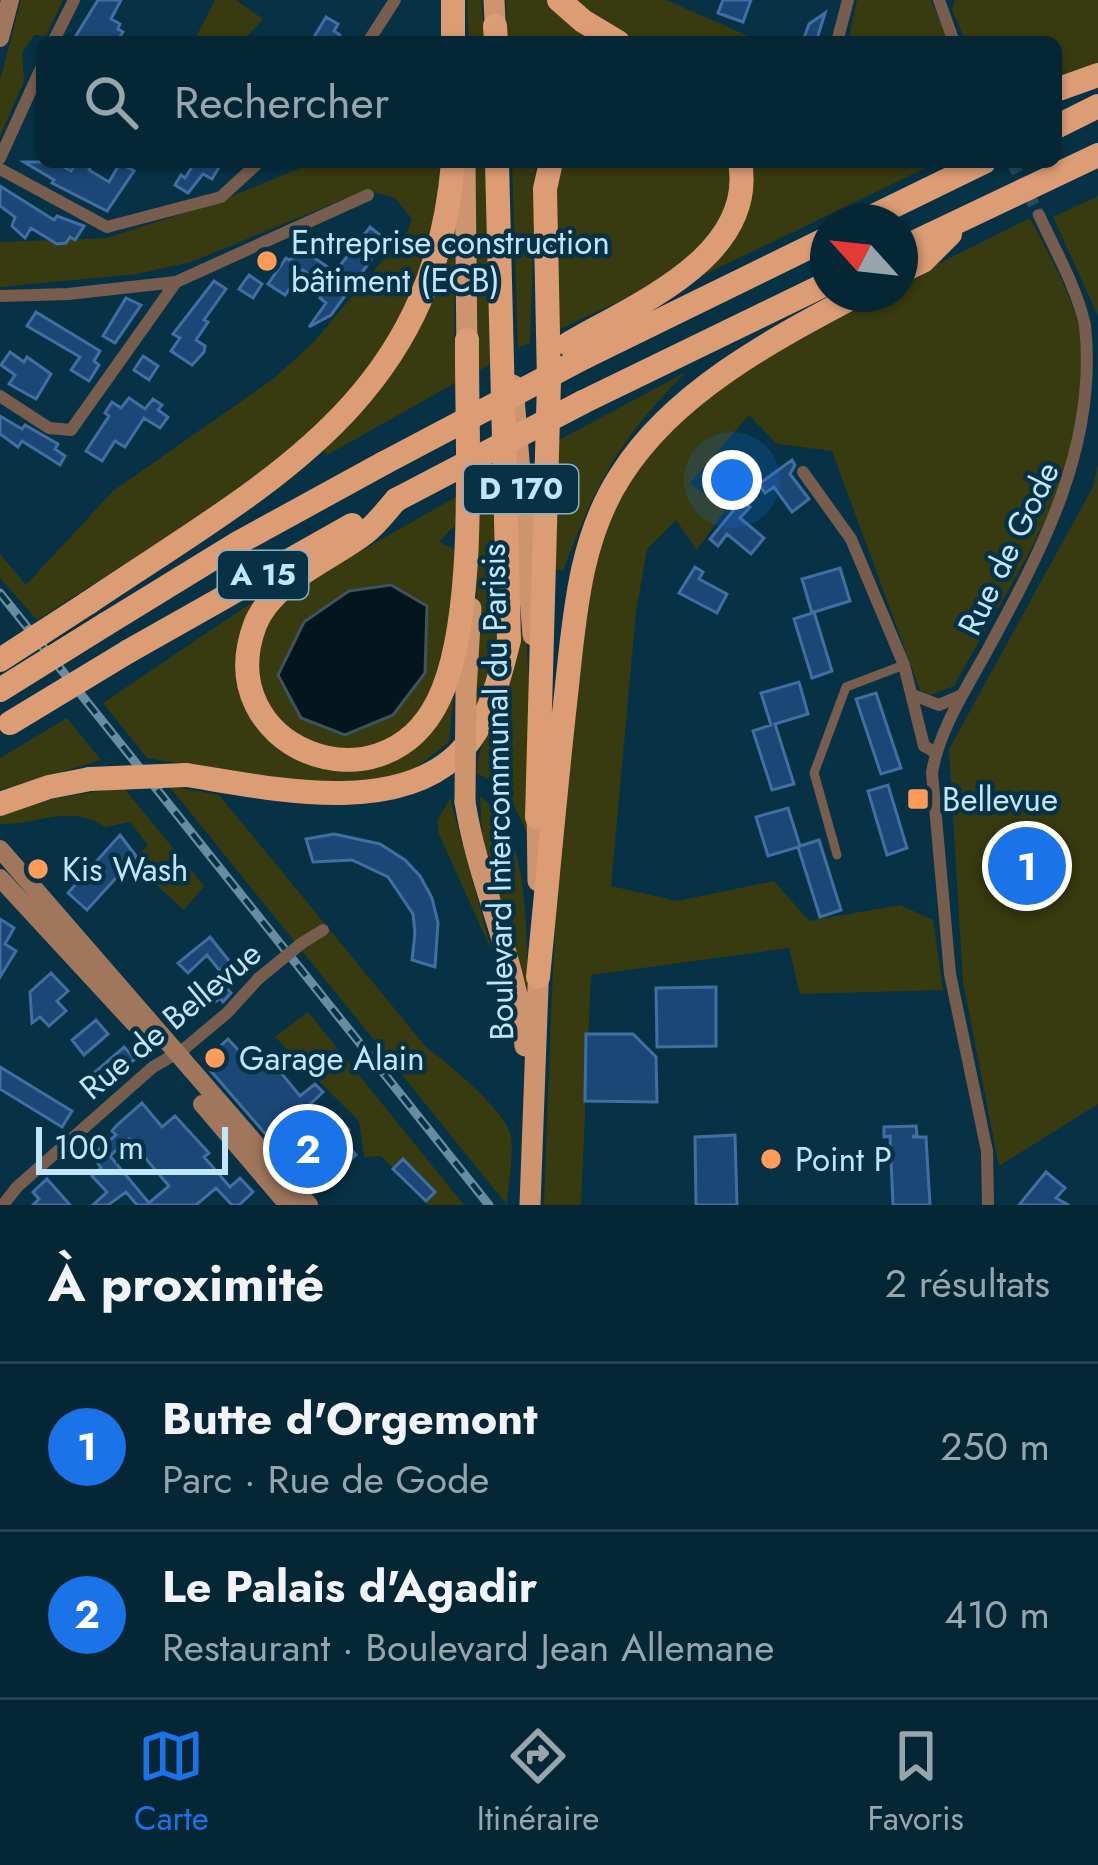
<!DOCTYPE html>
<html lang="fr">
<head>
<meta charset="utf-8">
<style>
	body { margin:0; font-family:Jost,sans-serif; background:#0e2e3c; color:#f1f3f6 }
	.compass { position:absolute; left:810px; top:204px; width:108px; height:108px; border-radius:50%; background:#052634; box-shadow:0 3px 9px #0004; rotate:297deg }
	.scale { position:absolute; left:36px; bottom:30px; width:192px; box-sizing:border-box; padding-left:12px; border:6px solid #c1e5fa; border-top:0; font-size:33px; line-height:42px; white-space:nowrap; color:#c1e5fa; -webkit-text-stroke:9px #073245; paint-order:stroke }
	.you { position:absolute; left:732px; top:480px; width:42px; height:42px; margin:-30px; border:9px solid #fff; border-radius:50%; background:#1a73e8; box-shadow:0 0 0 18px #1a73e833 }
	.badge { display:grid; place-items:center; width:78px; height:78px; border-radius:50%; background:#1a73e8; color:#fff; font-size:39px; font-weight:700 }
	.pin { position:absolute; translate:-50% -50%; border:6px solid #fff; box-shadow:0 3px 12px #0006 }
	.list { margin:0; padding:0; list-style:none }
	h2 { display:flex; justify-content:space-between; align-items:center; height:156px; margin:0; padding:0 48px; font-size:51px }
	h2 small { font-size:39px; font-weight:400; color:#97a5ac }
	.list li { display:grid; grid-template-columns:78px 1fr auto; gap:36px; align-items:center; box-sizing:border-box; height:168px; padding:0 48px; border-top:3px solid #26434f }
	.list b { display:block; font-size:45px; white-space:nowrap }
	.list p { margin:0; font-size:39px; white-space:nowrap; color:#97a5ac }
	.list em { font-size:39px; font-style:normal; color:#97a5ac }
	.icon { flex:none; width:66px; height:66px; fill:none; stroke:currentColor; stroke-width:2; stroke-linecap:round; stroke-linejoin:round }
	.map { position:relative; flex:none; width:1098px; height:1205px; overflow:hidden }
	.search { position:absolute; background:#052634; box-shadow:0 3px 9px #0004; left:36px; right:36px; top:36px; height:132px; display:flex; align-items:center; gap:30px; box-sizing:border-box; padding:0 42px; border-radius:18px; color:#97a5ac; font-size:45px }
	.sheet { height:492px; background:#052634 }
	nav { display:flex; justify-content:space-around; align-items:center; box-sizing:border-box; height:168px; border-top:3px solid #26434f; background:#052634; font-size:33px; color:#97a5ac }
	nav a { display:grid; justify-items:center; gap:6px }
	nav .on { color:#1a73e8 }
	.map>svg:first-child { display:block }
	.green { fill:#383b0f }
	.water { fill:#05151d; stroke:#3d535f; stroke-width:3 }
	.building { fill:#1b4776; stroke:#426ea1; stroke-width:3; fill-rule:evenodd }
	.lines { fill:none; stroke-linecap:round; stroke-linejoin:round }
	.minor-tunnel { stroke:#234d60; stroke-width:12; stroke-dasharray:12 6; stroke-linecap:butt }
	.pedestrian { stroke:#775d4d; stroke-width:9 }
	.minor { stroke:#775d4d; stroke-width:12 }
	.secondary { stroke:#a0775d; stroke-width:18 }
	.trunk { stroke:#ce946e; stroke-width:21 }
	.motorway { stroke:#dc9c74; stroke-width:24 }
	.rail-casing { stroke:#668da1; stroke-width:9 }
	.rail { stroke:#073245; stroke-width:4.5; stroke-dasharray:14; stroke-linecap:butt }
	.minor-bridge { stroke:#775d4d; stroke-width:12 }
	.trunk-bridge { stroke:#ce946e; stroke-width:21 }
	.motorway-bridge { stroke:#dc9c74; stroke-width:24 }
	.poi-dot { fill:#fe9b59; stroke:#073245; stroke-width:4.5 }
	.labels { text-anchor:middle; stroke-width:9; stroke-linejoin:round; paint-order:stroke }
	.shield { fill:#073245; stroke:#89afc4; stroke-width:3 }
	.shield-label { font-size:30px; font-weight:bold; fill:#c1e5fa }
	.poi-label { font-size:33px; fill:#c1e5fa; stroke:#073245; text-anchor:start }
	.street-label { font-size:33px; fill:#c1e5fa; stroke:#073245 }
</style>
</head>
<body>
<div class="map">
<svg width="1098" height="1205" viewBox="0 0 1098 1205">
	<rect width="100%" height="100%" fill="#073245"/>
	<path class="green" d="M21,0H63L46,36L34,35L22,53L24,81L0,136V80Z
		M215,0H236L263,19L242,42H200L195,39Z
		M467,0H481L485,42H469Z
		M506,0H553L604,42H507Z
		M575,0H666L762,42H647L608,29Z
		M857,0H931L949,42H848Z
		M955,0H1098V64L1056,80V42H966L952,10Z
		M314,162H440L436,227L394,337L346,402L280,466L37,620L0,578V554L26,585L113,491L273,379L313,343L408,230L412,219L395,198L366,190L191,262L137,274L0,287V242L107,238L221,201Z
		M472,162H487L490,364L476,372Z
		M512,162H536L530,343L518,348Z
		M559,162H733C733,174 735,189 732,200C714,268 609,304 552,333L553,209Z
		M750,162H938L683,285L702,271Z
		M1098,196V316L1053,217Z
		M1030,218C1052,261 1079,306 1085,355C1096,464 1004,592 954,686L931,695L920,690L832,451L777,444L749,415L690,483L725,510L697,550L676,520L647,549L636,612L611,886L677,901L774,881L809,921L900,905L933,920L943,990L800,994L789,948L591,975L581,1205H544C550,1045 554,884 571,725C580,643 586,551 628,479C662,422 725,383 779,350C816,327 855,294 900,294V283Z
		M449,239H454L455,383L327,455L323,449Z
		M686,372C620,438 595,484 563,571L555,569L550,445Z
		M1098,464V1104L999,1166L963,982L949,749L1093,487Z
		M496,474L499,640L494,668L473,712L480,484Z
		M456,497L457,523L439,542L454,549C457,604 446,710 392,739C374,749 347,749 327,753L275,720L258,688L260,632L292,590Z
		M257,599C248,615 238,631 236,650C230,708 271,758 327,768C345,771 365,773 382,765C398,757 440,699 455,682L449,742L417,767L390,779L300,783L147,758L103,703Z
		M526,629L529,686L527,833C515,805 506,785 477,774C476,742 498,723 508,692C514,673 516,652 520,633Z
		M67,718L101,760L0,790V758Z
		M169,786L219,795L426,1047C446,1062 508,1112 511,1137C514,1158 508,1184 507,1205Z
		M123,787L204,886L184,910L131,862L148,845L130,822L105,827C70,803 38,825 0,824V816L53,799Z
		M480,796C487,802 496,809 501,817C531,864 526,953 528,1008L482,836Z
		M450,798L492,952L439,834L437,821Z
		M308,1012L464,1205H428L381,1156L364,1157L359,1121L275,1037Z"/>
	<path class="water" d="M391,585L427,606L425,673L393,715L345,735L301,718L278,675L304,622L349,591Z"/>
	<path class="building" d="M98,0H121L111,19L120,24L118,29L123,32L116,42H72Z
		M723,0H751L743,22L718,13Z
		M825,13L816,42L804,38L809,24Z
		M326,17L338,24L334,31L340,35L336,42H311Z
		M24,162H55L71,171L77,162H93L89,170L109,182L120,163L134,171L107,211L52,183L54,180Z
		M195,162H222L212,179L203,174L188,193L175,185L181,175L185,178Z
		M0,186L54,220L57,216L84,226L75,240L70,237L66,243L57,244L31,228L25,238L12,226L15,217L0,206Z
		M370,227L380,235L371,260L331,315L309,327L326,303L320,298L328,287L303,270L285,295L268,284L286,258L289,260L304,251L335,272Z
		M249,275L262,284L253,298L239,289Z
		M214,281L226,289L204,320L208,322L196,340L205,346L204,352L192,365L171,351L180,338L173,334Z
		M126,298L141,305L115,343L103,336Z
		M36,312L100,351L94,361L99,365L89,381L71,370L80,357L27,326Z
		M10,352L24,362L27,357L51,374L36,399L9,384L15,375L1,365Z
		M143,356L158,366L149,380L134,370Z
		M129,398L145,409L153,399L162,405L158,410L168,417L160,428L144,418L125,447L115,441L102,461L86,451L109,416L105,413L112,402L121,408Z
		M0,416L22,429L25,425L58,444L55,449L65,456L60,465L22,441L18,447L0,434Z
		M792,460L795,465L790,474L809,499L792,512L774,487L765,493L759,484Z
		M742,500L750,507L740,518L764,538L751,554L727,534L718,546L710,539Z
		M695,567L703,572L699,579L727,594L717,613L679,593Z
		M840,568L850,601L814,612L832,671L812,678L794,619L812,613L802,579Z
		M799,682L808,714L775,724L794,784L772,790L753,731L771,725L761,693Z
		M876,693L901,768L881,774L856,699Z
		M888,785L907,848L887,855L868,791Z
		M788,808L800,846L819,840L841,910L820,917L798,847L768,856L756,817Z
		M334,834L380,844L405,860L420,876L432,898L438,923L435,967L412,960L415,933L413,914L388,877L352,860L313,862L306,839Z
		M120,835L136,856L87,910L68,893Z
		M0,919L14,928L5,944L16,951L0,977Z
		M210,937L230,962L219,970L207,955L188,973L178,963Z
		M51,973L68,991L57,1001L66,1011L49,1026L40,1017L32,1023L30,992Z
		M218,979L231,993L223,1002L220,998L215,1002L204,991Z
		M716,987V1046L657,1047L656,988Z
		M96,1020L108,1034L84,1055L72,1040Z
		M586,1034H633L656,1057L657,1102L585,1101Z
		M228,1039L255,1068L268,1057L300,1096L315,1084L323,1092L289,1124L299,1135L285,1147L273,1134L269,1138L203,1062Z
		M124,1047L135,1059L104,1085L94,1073Z
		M0,1067L72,1111L62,1127L0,1089Z
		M142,1103L162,1127L175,1116L209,1153L204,1157L230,1187L240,1178L253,1192L239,1205H232L216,1188L196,1205H137L126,1192L108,1205H93L107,1192L92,1176L101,1168L92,1155L116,1135L112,1131L117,1125ZM129,1139L169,1186L149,1203L110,1156Z
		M333,1113L349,1130L341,1138L356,1155L336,1173L302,1143Z
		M916,1126L917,1135L912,1137H926L930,1205H893L890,1136L884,1137V1127Z
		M735,1135L737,1205H696L695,1137Z
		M403,1159L435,1192L426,1201L393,1169Z
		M1046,1172L1065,1188L1056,1198L1069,1205H1019Z
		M47,1179L70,1205H33L39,1199L33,1192Z"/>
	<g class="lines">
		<path class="minor-tunnel" d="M1012,162L1039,215"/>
		<path class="pedestrian" d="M837,855L814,773L846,687L904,665"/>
		<path class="minor" d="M939,0L954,42
			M53,42L74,0
			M368,42L395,0
			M837,42L848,0
			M0,158L42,66
			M0,169L107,227L221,197L259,162
			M0,296L68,294L176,282L368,195
			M0,396L49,428L71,430L176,282
			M803,472L851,539L904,665L924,746L935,752
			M913,695L939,705L962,695
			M302,943L323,930
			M3,1205L17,1187L153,1067L184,1049L227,1013L259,978
			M988,1205L987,1151L950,974L932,773C939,729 967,688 988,649C1043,548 1098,445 1085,325C1076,286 1055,250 1039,215"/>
		<path class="secondary" d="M0,38L10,0
			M0,849L309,1205
			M0,878L146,1036
			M202,1104L288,1205"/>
		<path class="trunk" d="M494,0L496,41
			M465,162L467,355
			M513,385L533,635
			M466,691L471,608
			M465,802C478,885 518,962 525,1046
			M537,804L538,881
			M530,1205L539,960"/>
		<path class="motorway" d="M453,0V42
			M559,0L583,21L618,42
			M495,26L496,42
			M1056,90L1098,75
			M1056,127L1098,106
			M861,222L984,162
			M900,249L1098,155
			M900,272L923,261L950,234
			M568,344C634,305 757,257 740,162
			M585,357L828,238
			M583,402L828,283
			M396,500C386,511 377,524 365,533C330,560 272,581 255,625C209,747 381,816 438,701C479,619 466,435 467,340
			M88,603C266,483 434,402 453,162
			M106,624L238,543L384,463
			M129,651L352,525
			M186,775C265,787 390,817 456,756C488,726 499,681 509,640L497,162
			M0,804L49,787L90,779
			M537,817L549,381L545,189L551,162
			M538,977C547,886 555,794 565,704C574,626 577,542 621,475C674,391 774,339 859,294"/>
		<defs>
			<path id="rail" d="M0,593L489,1205"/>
		</defs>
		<use href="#rail" class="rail-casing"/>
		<use href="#rail" class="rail"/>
		<path class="minor-bridge" d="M259,978L302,943"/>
		<path class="trunk-bridge" d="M465,802L466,691"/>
		<path class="motorway-bridge" d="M384,463L585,357
			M396,500L583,402
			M0,660L88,603
			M0,690L106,624
			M10,723L129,651
			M90,779L186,775"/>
	</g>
	<g class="poi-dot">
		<circle cx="267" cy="261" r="12"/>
		<rect x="906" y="787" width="24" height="24" rx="6"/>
		<circle cx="38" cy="869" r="12"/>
		<circle cx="215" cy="1058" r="12"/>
		<circle cx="771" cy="1159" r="12"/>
	</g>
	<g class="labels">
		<g class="shield">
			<rect x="464" y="465" width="114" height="48" rx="9"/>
			<rect x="218" y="551" width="90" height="48" rx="9"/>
		</g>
		<g class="shield-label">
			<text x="521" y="499">D 170</text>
			<text x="263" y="585">A 15</text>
		</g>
		<g class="poi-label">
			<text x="291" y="254">Entreprise construction<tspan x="291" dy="38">bâtiment (ECB)</tspan></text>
			<text x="942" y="811">Bellevue</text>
			<text x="62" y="881">Kis Wash</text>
			<text x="239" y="1070">Garage Alain</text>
			<text x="795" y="1171">Point P</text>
		</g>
		<g class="street-label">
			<text transform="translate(1008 548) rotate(-64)" y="12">Rue de Gode</text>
			<text transform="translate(497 792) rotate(-91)" y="12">Boulevard Intercommunal du Parisis</text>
			<text transform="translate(170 1020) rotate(-40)" y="12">Rue de Bellevue</text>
		</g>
	</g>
</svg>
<svg class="compass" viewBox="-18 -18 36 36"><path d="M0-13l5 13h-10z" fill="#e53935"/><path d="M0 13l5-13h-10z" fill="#97a5ac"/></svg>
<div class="scale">100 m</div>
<div class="you"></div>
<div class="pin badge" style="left:1027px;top:866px">1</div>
<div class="pin badge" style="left:308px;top:1149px">2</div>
<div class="search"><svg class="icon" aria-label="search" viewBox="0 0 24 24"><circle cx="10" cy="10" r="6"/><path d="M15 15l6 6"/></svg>Rechercher</div>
</div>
<section class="sheet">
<h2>À proximité<small>2 résultats</small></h2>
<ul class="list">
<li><span class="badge">1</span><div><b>Butte d'Orgemont</b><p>Parc · Rue de Gode</p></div><em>250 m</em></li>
<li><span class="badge">2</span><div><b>Le Palais d'Agadir</b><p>Restaurant · Boulevard Jean Allemane</p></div><em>410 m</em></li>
</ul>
</section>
<nav>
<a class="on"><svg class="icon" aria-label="map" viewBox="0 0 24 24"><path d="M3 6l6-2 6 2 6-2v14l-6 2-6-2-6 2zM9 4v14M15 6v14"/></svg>Carte</a>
<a><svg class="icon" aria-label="directions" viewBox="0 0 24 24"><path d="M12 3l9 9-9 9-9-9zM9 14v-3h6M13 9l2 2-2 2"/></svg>Itinéraire</a>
<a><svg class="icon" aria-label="saved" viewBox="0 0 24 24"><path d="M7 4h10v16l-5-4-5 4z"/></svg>Favoris</a>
</nav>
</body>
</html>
